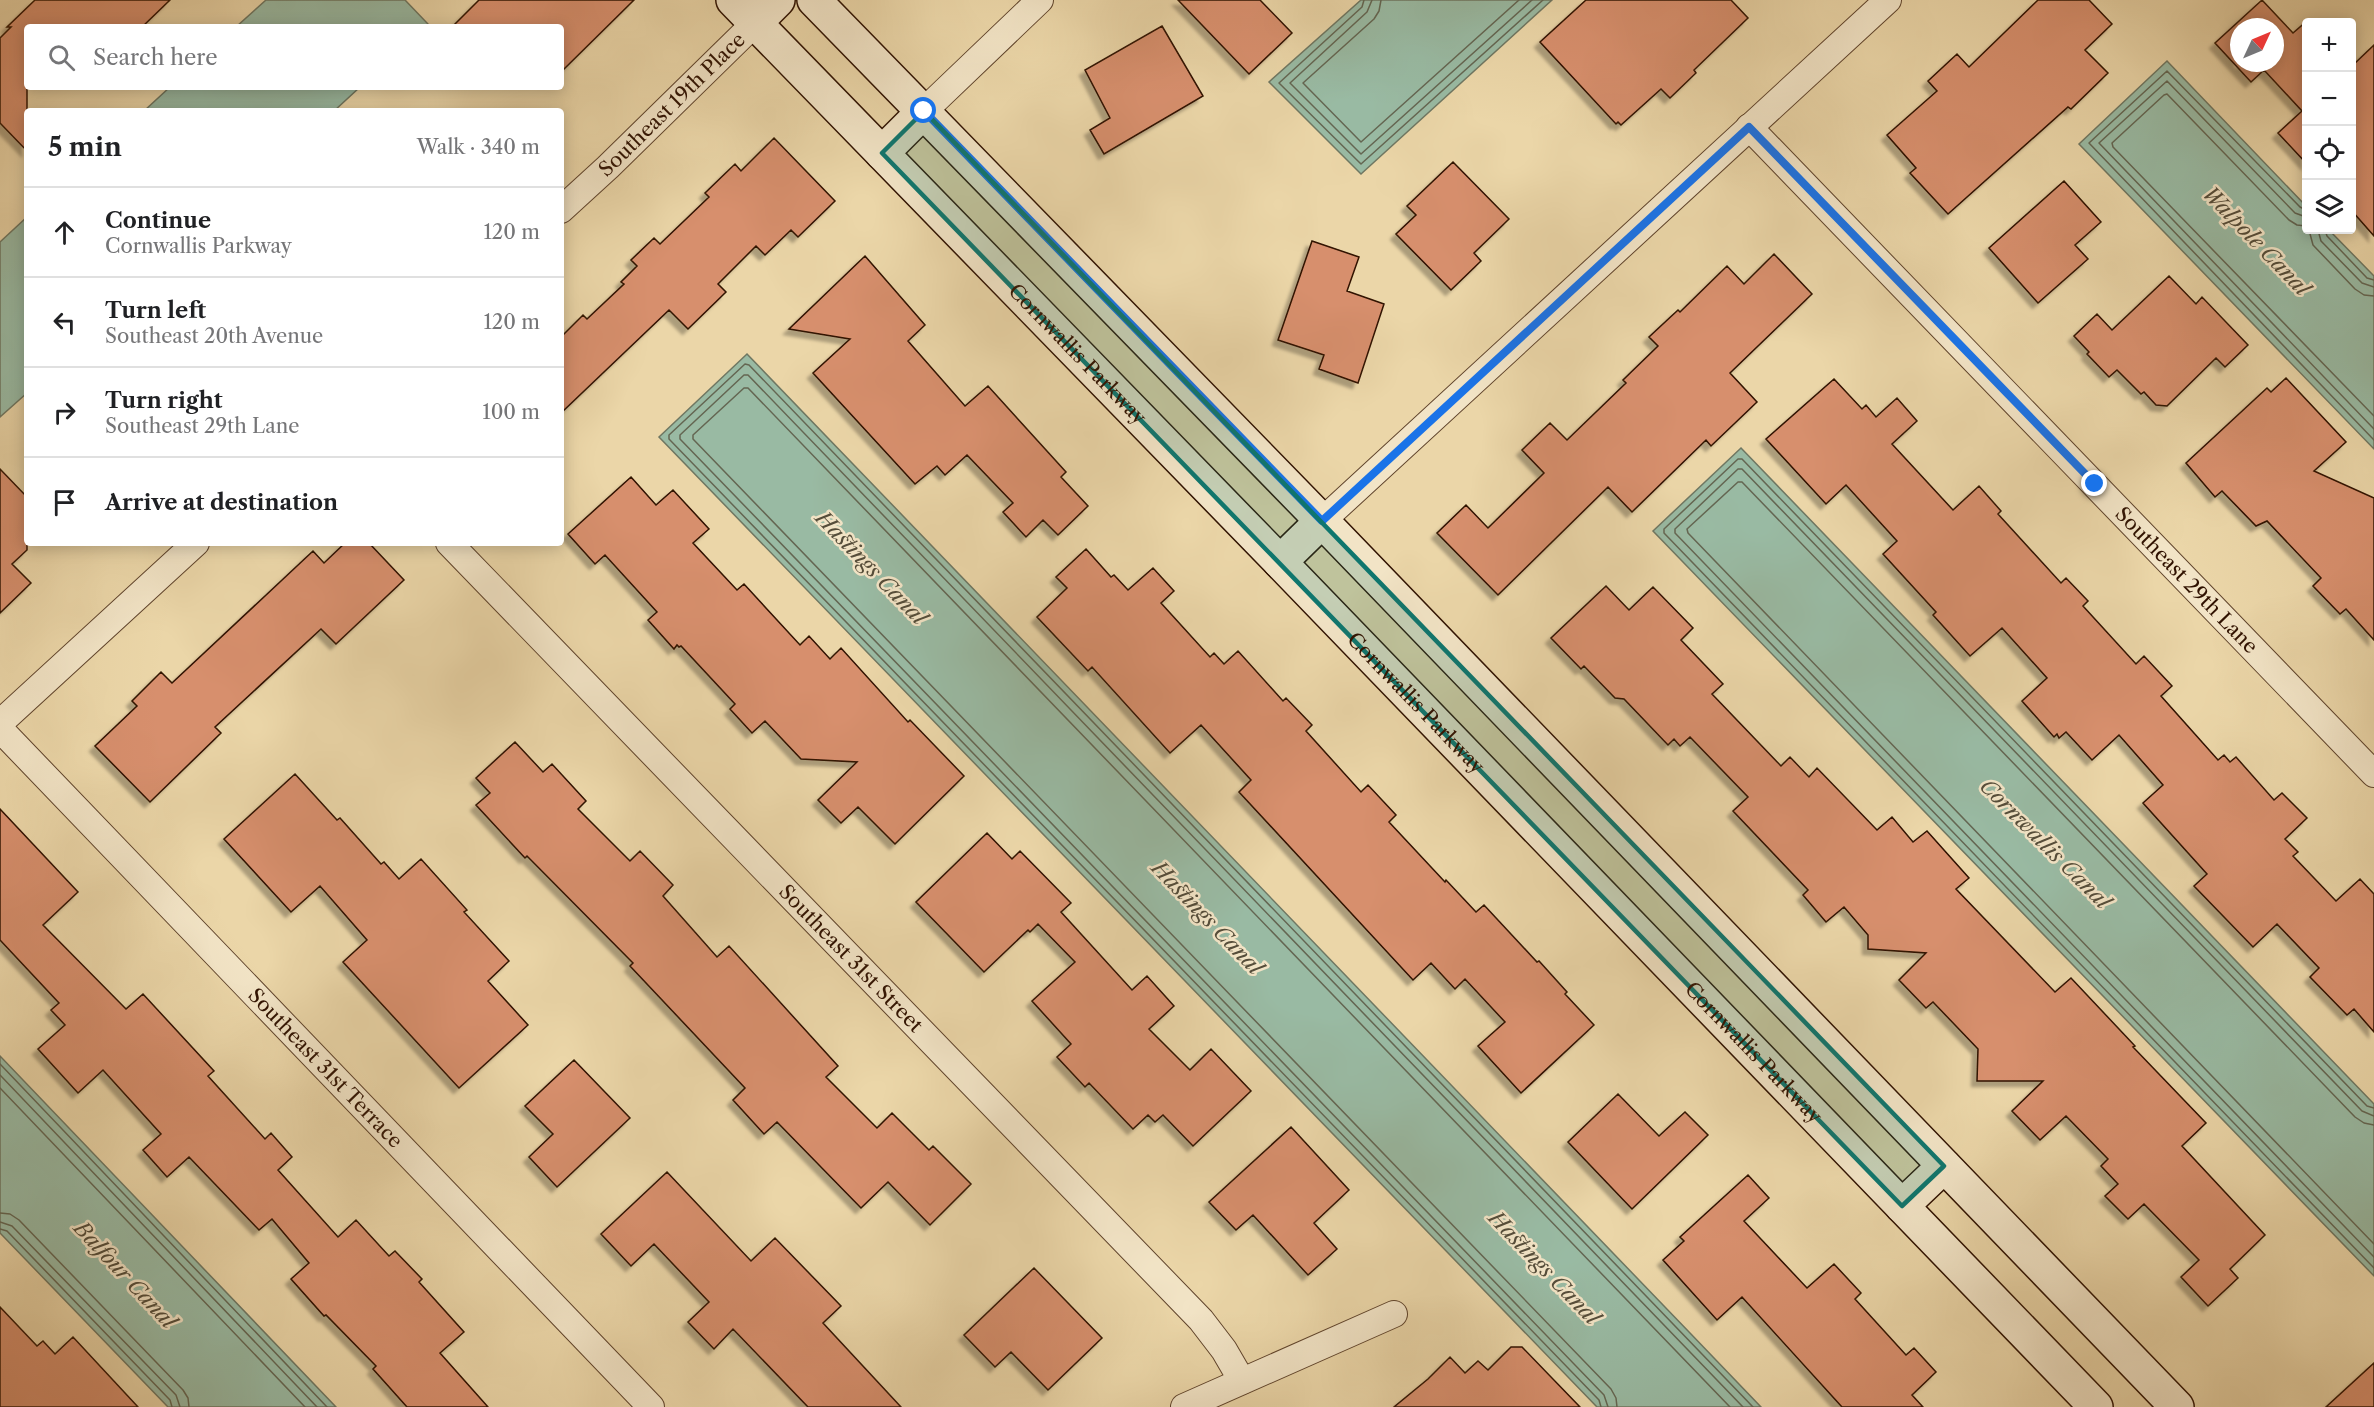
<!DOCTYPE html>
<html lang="en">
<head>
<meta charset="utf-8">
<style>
	body { margin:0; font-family:"Libre Caslon Text",serif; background:#f6f6f6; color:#202124 }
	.controls { position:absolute; right:18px; top:18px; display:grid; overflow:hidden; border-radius:6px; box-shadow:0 3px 15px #0003 }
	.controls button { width:54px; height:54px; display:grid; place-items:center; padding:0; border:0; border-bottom:2px solid #e0e0e0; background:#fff; color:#202124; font:30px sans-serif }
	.compass { position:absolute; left:2230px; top:18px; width:54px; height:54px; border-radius:50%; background:#fff; box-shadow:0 3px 15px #0003; rotate:46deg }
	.stop { position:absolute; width:18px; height:18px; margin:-14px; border:4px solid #1a73e8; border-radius:50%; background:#fff }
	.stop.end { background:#1a73e8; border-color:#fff; box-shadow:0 2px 6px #0008 }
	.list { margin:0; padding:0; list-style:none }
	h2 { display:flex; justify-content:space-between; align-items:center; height:78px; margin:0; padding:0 24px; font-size:26px }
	h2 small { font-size:20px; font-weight:400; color:#757577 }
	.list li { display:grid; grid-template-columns:39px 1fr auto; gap:18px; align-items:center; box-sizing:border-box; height:90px; padding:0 24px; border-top:2px solid #e0e0e0 }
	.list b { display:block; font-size:22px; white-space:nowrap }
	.list p { margin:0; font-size:20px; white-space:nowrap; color:#757577 }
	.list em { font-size:20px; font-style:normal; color:#757577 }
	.icon { flex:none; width:33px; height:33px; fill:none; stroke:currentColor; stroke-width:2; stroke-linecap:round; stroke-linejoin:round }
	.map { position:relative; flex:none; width:2374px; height:1407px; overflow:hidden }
	.search { position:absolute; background:#fff; box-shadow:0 3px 15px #0003; left:24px; top:24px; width:540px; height:66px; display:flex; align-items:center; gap:15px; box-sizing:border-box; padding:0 21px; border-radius:6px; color:#757577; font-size:22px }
	.panel { position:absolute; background:#fff; box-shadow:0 3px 15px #0003; left:24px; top:108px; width:540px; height:438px; border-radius:6px }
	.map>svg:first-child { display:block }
	.water { fill:#99baa3; stroke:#6f7762; stroke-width:1.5 }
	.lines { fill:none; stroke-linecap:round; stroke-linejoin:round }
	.shore { stroke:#646652; stroke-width:1.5 }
	.building { fill:#d78f6d; stroke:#301201; stroke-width:1.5; fill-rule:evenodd; filter:url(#shadow) }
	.street-casing { stroke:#5f432b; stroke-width:28 }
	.secondary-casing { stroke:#301201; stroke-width:36 }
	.street { stroke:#f2e4c6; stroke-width:26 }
	.secondary { stroke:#f2e4c6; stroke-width:33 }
	.route { stroke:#1a73e8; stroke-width:8 }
	.marked { fill:#0f766e; fill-opacity:0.2; stroke:#0f766e; stroke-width:4.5; stroke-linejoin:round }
	.labels { text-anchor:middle; stroke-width:5; stroke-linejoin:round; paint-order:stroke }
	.street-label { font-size:20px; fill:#301201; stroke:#f2e4c6 }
	.water-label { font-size:21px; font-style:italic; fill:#554d3a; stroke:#f2e4c6 }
</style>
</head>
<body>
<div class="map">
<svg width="2374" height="1407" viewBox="0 0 2374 1407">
	<defs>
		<filter id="shadow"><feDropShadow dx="-5.5" dy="5.5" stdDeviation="1.5" flood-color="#0004"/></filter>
	</defs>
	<rect width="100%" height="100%" fill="#ebd6a8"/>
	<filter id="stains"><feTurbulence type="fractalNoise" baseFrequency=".00333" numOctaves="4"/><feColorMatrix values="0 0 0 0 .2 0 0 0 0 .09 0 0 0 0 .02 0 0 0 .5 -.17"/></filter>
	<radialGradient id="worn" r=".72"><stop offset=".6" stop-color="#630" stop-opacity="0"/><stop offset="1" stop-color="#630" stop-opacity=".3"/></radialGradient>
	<path class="water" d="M266,0H405L428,24L426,27H236Z
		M1361,0H1552L1361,174L1269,82Z
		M2167,61L2306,206V230H2329L2374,276V449L2079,144Z
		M170,87H360L334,111H144Z
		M27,217V393L0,417V242Z
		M747,354L1690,1333L1761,1407H1597L659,437Z
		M1741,448L2374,1104V1276L1653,531Z
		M0,1056L336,1407H168L0,1233Z"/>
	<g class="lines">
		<path class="shore" d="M1364,0L1362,7L1279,83L1361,164L1543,0
			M1372,0L1367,12L1290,83L1361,154L1532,0
			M1381,0L1379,11L1374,19L1303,83L1361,142L1519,0
			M2306,210L2300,207L2167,71L2089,143L2374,440
			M2306,217L2295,213L2167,81L2099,143L2374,429
			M2306,226L2297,225L2289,220L2167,94L2164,95L2112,143L2113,147L2374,416
			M2309,230L2313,245L2355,289L2364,295L2374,296
			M2318,230L2321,241L2362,283L2374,287
			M2325,230L2327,236L2367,278L2374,280
			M0,1064L327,1407
			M0,1075L317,1407
			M0,1088L305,1407
			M2374,1108L2367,1106L1742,459H1738L1664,529V533L2374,1268
			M2374,1116L2362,1111L1742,469H1738L1675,529V533L2374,1257
			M2374,1125L2364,1123L2355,1117L1742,482H1738L1687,529L1688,533L2374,1244
			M0,1213L10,1214L19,1220L183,1390L188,1398L189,1407
			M0,1222L12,1226L176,1395L180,1407
			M0,1229L7,1231L170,1400L172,1407
			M1601,1407L1599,1400L669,439V435L745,364L749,365L1753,1407
			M1608,1407L1604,1395L680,439V435L744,375H748L1743,1407
			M1617,1407L1616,1398L1611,1389L693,439V435L744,388H748L1730,1407"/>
	</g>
	<path class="building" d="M35,0H170L142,27H27V151L0,123V38L11,27H7Z
		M479,0H634L561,72V27H452Z
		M1178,0H1260L1292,33L1249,74Z
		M1586,0H1731L1748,18L1694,70L1696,73L1670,98L1661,89L1621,125L1618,122L1616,124L1540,42Z
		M2038,0H2089L2112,24L2085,50L2108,73L2071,109L2068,107L1948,214L1910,173L1916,168L1887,135L1937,91L1928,81L1957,54L1969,67Z
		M2262,0L2293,33L2307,21V164L2278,133L2302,111L2264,70L2251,82L2215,43ZM2239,27H2275V63H2239Z
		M1162,26L1203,96L1104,154L1090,130L1110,118L1085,70Z
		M2374,45V236L2352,211V66Z
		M774,138L835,201L798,237L791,230L765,255L756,246L718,284L726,292L688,329L669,310L561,413V337L583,315L587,319L624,284L621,282L637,266L631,260L654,238L660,244L709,197L705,193L735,164L741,171Z
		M1453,162L1509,219L1474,253L1481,261L1451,290L1396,234L1416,215L1407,206Z
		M2064,181L2101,222L2075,245L2088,259L2038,303L1989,248Z
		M1312,241L1359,257L1347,291L1384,304L1358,383L1319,369L1324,355L1278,340Z
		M1774,254L1812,294L1730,373L1757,402L1711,446L1706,440L1632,512L1608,487L1498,595L1437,533L1466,505L1488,528L1544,473L1522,450L1550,423L1567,440L1626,383L1623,380L1658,346L1649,337L1678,310L1680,312L1727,266L1744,284Z
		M865,256L925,325L908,341L965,406L988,386L1066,472L1061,477L1088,506L1058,535L1043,520L1026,537L1003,512L1013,503L967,455L945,475L937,466L915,484L813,373L850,339L789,329Z
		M2169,276L2196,304L2202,297L2248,345L2225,367L2216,358L2167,406L2156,405L2144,392L2141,394L2117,370L2109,377L2087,354L2089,352L2074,336L2097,314L2112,330Z
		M2286,378L2346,442L2314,471L2374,498V640L2346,609L2340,614L2313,586L2321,578L2267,521L2256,526L2222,491L2215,497L2186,463L2267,388L2271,392Z
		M1834,379L1862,409L1866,405L1876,417L1897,398L1917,421L1892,444L1953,510L1979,486L2001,511L1998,514L2061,583L2066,578L2088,601L2083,606L2136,664L2144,656L2172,686L2161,696L2218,760L2224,755L2230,762L2236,757L2274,800L2282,793L2307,818L2285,839L2298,852L2293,856L2336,901L2360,879L2374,894V1032L2354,1009L2347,1015L2310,977L2319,968L2277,924L2253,947L2194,886L2207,874L2143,803L2163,785L2119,735L2092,760L2066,732L2059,738L2057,734L2054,737L2022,701L2047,678L2002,628L1970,656L1933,615L1936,612L1883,554L1897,541L1846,485L1826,504L1766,439Z
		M0,469L27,497V550L12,564L31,583L0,613Z
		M631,477L656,505L673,490L709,529L693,543L737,590L744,584L800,645L809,636L830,659L841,648L908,722L910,720L964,776L895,844L858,807L841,823L818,800L857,762L801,759L765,721L752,733L730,709L735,704L681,646L679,647L677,645L674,649L648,620L657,612L605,555L595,564L568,534Z
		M345,543H369L404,580L336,644L321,629L215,727L221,733L150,802L95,746L137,706L132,701L161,672L172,683L313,551L324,563Z
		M1086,549L1111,577L1114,575L1128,590L1153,568L1174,591L1161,603L1210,657L1214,653L1224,664L1238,651L1283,701L1286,698L1312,725L1306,731L1361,792L1368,785L1396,815L1389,822L1445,882L1446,880L1476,912L1484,905L1537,962L1539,961L1567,992L1565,994L1594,1025L1521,1093L1478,1046L1505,1022L1465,979L1455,989L1431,963L1413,980L1239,792L1251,780L1201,725L1170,753L1092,667L1088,671L1037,617L1067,588L1056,577Z
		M1606,586L1629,610L1653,587L1693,628L1681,640L1723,684L1712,694L1781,766L1790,757L1809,777L1817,768L1877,830L1892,817L1913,842L1927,831L1969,878L1956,889L2055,992L2071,978L2135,1046L2133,1047L2206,1123L2182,1146L2265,1235L2230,1269L2238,1278L2208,1306L2181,1277L2199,1260L2144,1204L2128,1219L2105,1196L2118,1184L2101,1166L2108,1159L2066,1116L2040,1140L2012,1111L2043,1081H1977L1978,1049L1933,1002L1926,1008L1899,980L1926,953L1868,949V935L1844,907L1826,922L1803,895L1808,890L1733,811L1748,797L1690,737L1680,746L1674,739L1668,745L1624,699L1615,698L1584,666L1581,669L1551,638Z
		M515,742L543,772L552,764L586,801L578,809L630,861L640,851L673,885L663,896L717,957L729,946L838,1066L826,1077L877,1128L892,1113L929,1150L933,1146L971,1184L930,1225L888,1182L861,1208L777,1122L764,1134L733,1100L745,1088L630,966L633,963L527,856L525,858L476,805L490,793L476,778Z
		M295,774L337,820L340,818L381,864L384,862L399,879L421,859L467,910L464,912L509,961L488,981L528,1025L459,1088L343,962L367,940L320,886L291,912L224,839Z
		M0,809L78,892L43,925L126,1009L143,994L214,1071L208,1076L265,1139L271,1133L292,1157L278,1170L338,1237L356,1220L389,1256L395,1251L422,1279L419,1282L464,1332L440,1353L488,1407H407L373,1369L376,1366L326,1315L324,1316L291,1279L309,1263L272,1219L259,1230L189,1157L167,1177L143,1150L161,1134L103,1070L78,1093L38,1049L65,1025L51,1010L59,1003L0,940Z
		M987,833L1012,859L1020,851L1071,903L1061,912L1132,990L1147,976L1174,1006L1149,1029L1190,1070L1211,1049L1251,1091L1193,1146L1163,1115L1155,1122L1148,1115L1133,1129L1089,1083L1085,1087L1057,1057L1071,1044L1032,1001L1075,962L1038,924L1030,932L1028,930L984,972L916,902Z
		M574,1060L630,1118L557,1187L529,1157L553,1134L525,1106Z
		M1618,1094L1659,1136L1685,1112L1708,1135L1632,1209L1568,1142Z
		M1291,1127L1349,1190L1314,1223L1337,1249L1308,1275L1253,1215L1236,1230L1209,1202Z
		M667,1172L751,1261L775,1238L841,1306L823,1323L901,1407H808L733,1329L714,1349L688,1322L709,1302L654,1244L631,1266L601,1234Z
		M1748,1175L1769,1198L1744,1221L1807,1288L1834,1264L1861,1293L1855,1299L1906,1355L1914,1348L1936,1372L1912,1395L1923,1407H1842L1742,1297L1717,1320L1663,1260L1684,1241L1680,1237Z
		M1034,1268L1102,1338L1048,1390L1011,1352L995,1367L964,1335Z
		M0,1307L37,1346L43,1341L55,1354L73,1337L138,1407H0Z
		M1511,1347H1522L1580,1407H1394L1428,1379L1450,1357L1465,1373L1478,1361L1488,1370Z
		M2374,1363V1407H2326Z"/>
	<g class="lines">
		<defs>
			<g id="street">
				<path d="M924,111L1040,0"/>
				<path id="s1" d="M1749,127L2374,774"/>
				<path id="s2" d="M561,210L608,167L755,23"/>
				<path d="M1322,521L1888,0"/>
				<path id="s3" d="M449,543L1201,1320L1224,1350L1242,1381"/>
				<path d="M0,723L196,543"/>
				<path id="s4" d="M0,729L651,1407"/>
				<path d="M1184,1407L1394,1314"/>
			</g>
			<g id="secondary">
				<path id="s5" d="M733,0L1280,562L2096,1407"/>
				<path d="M814,0L1322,521L2177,1407"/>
				<path d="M755,23L778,0"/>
				<path d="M882,153L924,111"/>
				<path d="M1280,562L1322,521"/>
				<path d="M1902,1206L1944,1166"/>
			</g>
		</defs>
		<use href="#street" class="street-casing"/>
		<use href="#secondary" class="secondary-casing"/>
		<use href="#street" class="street"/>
		<use href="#secondary" class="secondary"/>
	</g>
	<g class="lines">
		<path class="route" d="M924,111L1322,521L1749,127L2095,484"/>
	</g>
	<path class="marked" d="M924,111L1944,1166L1902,1206L882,153Z"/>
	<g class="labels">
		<g class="street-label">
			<text dy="7" stroke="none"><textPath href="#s2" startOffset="153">Southeast 19th Place</textPath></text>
			<text dy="7" stroke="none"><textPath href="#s5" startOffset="494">Cornwallis Parkway</textPath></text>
			<text dy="7" stroke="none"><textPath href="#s1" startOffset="630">Southeast 29th Lane</textPath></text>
			<text dy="7" stroke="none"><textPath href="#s5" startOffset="980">Cornwallis Parkway</textPath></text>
			<text dy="7" stroke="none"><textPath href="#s3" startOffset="578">Southeast 31st Street</textPath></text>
			<text dy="7" stroke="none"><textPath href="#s5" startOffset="1466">Cornwallis Parkway</textPath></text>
			<text dy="7" stroke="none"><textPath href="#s4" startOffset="470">Southeast 31st Terrace</textPath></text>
		</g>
		<g class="water-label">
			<text transform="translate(2256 241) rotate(46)" y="7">Walpole Canal</text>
			<text transform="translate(871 568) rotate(46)" y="7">Hastings Canal</text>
			<text transform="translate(2045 844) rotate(45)" y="7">Cornwallis Canal</text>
			<text transform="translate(1207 918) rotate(46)" y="7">Hastings Canal</text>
			<text transform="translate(1544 1268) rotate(46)" y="7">Hastings Canal</text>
			<text transform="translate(125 1275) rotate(47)" y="7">Balfour Canal</text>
		</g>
	</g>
	<rect width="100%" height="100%" filter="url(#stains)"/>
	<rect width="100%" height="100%" fill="url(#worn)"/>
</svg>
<div class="controls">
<button>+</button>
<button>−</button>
<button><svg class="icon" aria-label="locate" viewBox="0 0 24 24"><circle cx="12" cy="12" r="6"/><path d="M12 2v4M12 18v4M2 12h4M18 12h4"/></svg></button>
<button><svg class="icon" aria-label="layers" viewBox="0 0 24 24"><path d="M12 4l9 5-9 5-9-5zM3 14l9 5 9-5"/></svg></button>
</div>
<svg class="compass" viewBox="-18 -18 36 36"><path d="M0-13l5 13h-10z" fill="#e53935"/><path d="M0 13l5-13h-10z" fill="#757577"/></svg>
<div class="stop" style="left:924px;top:111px"></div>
<div class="stop end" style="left:2095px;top:484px"></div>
<div class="search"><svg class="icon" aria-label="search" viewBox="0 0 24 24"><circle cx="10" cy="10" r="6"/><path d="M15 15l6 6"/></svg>Search here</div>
<section class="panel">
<h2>5 min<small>Walk · 340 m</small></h2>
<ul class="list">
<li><svg class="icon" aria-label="ahead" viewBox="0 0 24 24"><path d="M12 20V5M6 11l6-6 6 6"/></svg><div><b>Continue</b><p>Cornwallis Parkway</p></div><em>120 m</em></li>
<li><svg class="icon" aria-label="left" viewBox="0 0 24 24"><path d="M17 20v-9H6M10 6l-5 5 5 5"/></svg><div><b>Turn left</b><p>Southeast 20th Avenue</p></div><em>120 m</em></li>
<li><svg class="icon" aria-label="right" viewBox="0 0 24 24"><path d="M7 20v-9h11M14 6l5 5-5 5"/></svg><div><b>Turn right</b><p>Southeast 29th Lane</p></div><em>100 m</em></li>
<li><svg class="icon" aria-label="arrive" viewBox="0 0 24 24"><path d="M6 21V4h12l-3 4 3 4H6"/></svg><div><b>Arrive at destination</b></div></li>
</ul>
</section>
</div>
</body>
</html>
